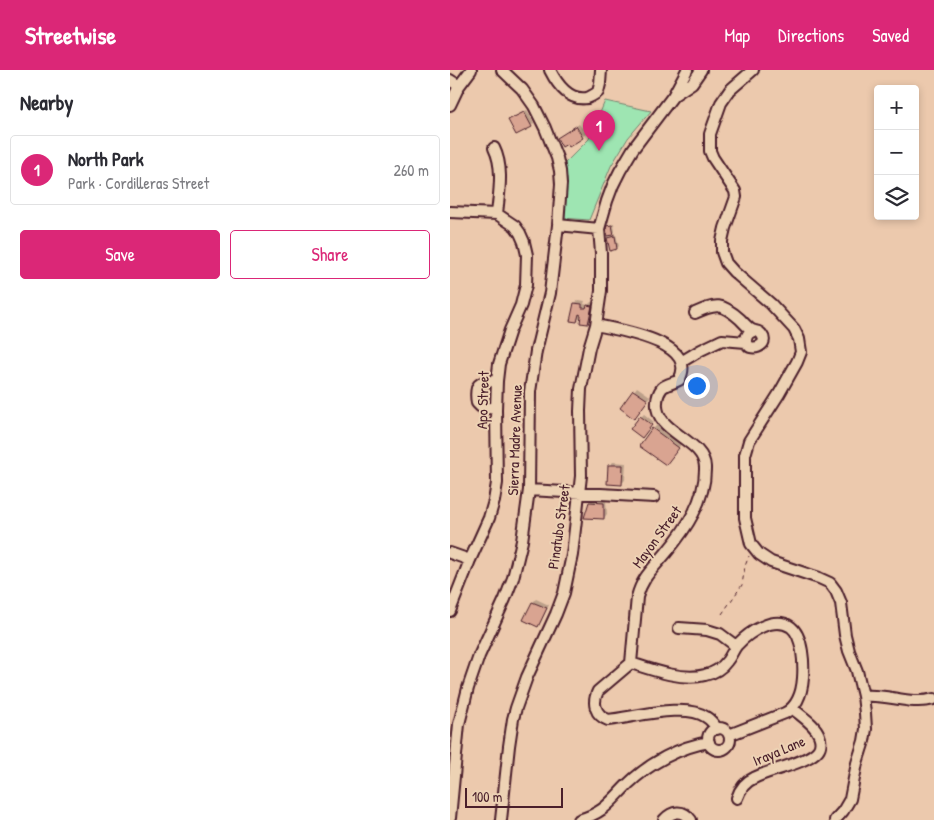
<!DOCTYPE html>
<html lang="en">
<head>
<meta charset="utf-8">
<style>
	body { margin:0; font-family:"Patrick Hand",sans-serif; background:#f2f2f3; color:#2b2b33 }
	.controls { position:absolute; right:15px; top:15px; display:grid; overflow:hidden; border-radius:5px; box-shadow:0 2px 8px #0003 }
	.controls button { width:45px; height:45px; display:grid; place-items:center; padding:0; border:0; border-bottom:1px solid #e1e1e2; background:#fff; color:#2b2b33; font:25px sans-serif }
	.scale { position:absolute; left:15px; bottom:12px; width:98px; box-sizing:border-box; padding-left:5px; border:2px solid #4a1f2b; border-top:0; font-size:14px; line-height:18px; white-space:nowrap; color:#4a1f2b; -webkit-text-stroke:4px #edd2b4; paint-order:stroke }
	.you { position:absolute; left:246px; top:315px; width:18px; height:18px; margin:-12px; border:4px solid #fff; border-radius:50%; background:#1a73e8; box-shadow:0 0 0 8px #1a73e833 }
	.badge { display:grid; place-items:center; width:32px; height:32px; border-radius:50%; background:#db2777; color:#fff; font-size:16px; font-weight:700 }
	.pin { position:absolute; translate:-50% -41px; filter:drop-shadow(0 1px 2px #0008) }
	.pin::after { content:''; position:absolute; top:26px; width:18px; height:15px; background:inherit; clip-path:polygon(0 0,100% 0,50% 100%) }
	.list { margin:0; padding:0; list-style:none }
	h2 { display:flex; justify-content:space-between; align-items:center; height:65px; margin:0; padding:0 20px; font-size:21px }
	h2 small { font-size:16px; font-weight:400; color:#7c7c81 }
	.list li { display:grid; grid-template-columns:32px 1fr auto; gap:15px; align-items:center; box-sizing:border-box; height:70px; margin:0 10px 10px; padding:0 10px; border:1px solid #e1e1e2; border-radius:5px }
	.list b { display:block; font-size:19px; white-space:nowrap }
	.list p { margin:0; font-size:16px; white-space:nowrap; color:#7c7c81 }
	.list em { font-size:16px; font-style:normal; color:#7c7c81 }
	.actions { display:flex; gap:10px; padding:15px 20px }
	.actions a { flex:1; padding:11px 0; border:1px solid #db2777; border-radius:5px; text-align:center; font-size:18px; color:#db2777 }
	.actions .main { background:#db2777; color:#fff }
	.icon { flex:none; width:28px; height:28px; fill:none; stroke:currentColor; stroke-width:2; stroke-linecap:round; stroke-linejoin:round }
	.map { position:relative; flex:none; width:484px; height:750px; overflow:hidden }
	header { display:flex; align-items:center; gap:30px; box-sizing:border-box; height:70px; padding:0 25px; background:#db2777; color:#fff }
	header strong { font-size:24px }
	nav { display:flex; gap:28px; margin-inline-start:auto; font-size:18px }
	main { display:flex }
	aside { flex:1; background:#fff }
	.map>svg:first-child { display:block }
	.green { fill:#9ee5b2; stroke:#74826e }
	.shadow { fill:#0003 }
	.building { fill:#d9a491; stroke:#4a1f2b }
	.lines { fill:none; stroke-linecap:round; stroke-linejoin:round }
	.minor-casing { stroke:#4a1f2b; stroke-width:14 }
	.path { stroke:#4a1f2b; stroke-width:1; stroke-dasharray:4 4; stroke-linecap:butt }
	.minor { stroke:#edd2b4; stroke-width:10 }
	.labels { text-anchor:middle; stroke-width:4; stroke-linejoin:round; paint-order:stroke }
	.street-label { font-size:15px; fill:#4a1f2b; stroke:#edd2b4 }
</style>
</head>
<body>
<header>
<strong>Streetwise</strong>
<nav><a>Map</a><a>Directions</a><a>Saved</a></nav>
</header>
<main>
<aside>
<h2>Nearby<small></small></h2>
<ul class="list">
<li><span class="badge">1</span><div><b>North Park</b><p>Park · Cordilleras Street</p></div><em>260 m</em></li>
</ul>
<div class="actions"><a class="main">Save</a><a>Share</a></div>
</aside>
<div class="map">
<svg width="484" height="750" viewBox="0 0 484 750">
	<rect width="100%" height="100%" fill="#ecc9ad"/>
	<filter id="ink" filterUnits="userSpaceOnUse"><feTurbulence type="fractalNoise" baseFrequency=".02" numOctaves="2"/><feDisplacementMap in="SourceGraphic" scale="10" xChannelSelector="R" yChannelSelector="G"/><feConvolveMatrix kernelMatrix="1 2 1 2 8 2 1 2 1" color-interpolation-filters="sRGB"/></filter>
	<g filter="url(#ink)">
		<path class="green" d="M155,31L201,41L178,68L161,96L139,150L112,148L117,111L115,93L139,69Z"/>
		<path class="shadow" d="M77,40L84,53L81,56L60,50L63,47Z
			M129,54L136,64L119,75L112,65Z
			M164,154L165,162L163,164L157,157L159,155Z
			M166,165L169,176L167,178L159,168L161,166Z
			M129,230L135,231L134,234L138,235L141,232L144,233L141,250L137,253L132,245L127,251L122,250L125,233Z
			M187,317L200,326L188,344L184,321Z
			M194,344L204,352L195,363L191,347Z
			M208,354L232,373L220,389L203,359Z
			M163,392L176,393L175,410L172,413L160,395Z
			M143,429L156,430L157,444L154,448L140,433Z
			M86,529L99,535L91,552L88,555L75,549L83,532Z"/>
		<path class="building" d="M74,42L82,57L66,65L58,50Z
			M126,56L133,68L119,77L117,74L112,77L107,68Z
			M162,155L164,165L157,166L156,156Z
			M165,166L167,179L160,181L157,168Z
			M124,233L132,234V238H136L137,235L142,236L138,254L130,253L131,245L129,244L127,252L120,251Z
			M183,320L198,330L184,349L170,338Z
			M190,346L202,355L192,368L180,359Z
			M202,358L229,378L216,395L189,376Z
			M158,395H173L172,415L157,414Z
			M139,432L154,433V449L134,448Z
			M82,532L97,538L88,557L73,550Z"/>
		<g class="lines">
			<defs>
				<path id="minor" d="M100,0C107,14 119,31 137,28C140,27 145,24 148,22L150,14L151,0
					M303,0L280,20L271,33L260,64V81L263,88L285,121L286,127L275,158L272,171V182L276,193L284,202L321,234L344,259L349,269L351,282L347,292L329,324L299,371L295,385V448L301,474L309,484L321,492L369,508L380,513L386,521L391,533L395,565L399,581L407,601L413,626L415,643L416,659L414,671L407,693L400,729L393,741L385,750
					M0,10L9,16
					M224,25L242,13L251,0
					M0,35L9,16L21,0
					M44,78C54,98 49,123 47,144
					M0,142L47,144L65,156L70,163L74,172L77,185L76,215L71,235L60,260L49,294L47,311L46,339L47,413L44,431L39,448L20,490L0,541
					M108,155L149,159
					M245,243C266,233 272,233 290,249C294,253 298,258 302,260C306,262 309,260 312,265C318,273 308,279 300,277C294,272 295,264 303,261
					M146,255C168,260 250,272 229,310C224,313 216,314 212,318C209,322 207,328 207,332C204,363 254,369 255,397C256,430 236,459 216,483C202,500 193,506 187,527L181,593L148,621C142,633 145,645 158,650C182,648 236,632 256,647C261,650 264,654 267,659
					M231,292L251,280L272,270L296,272
					M46,339L31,337L27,333C24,315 28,310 47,311
					M79,420L204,427
					M0,483L20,490
					M229,558L257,560L270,564L286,576
					M181,593C202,600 233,611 255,605C264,603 272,598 277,591C281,586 283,580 287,575C299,562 324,545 341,557C353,566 354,594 353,608C352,622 348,636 335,643L279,665
					M413,626C437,623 460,636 484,629
					M258 669a11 11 0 1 1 22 0a11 11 0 1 1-22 0Z
					M287,728C290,719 295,712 304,708C319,700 358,693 368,680C371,676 371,670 369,665C365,654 351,646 342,638
					M0,748L9,654L18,618L29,586L55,529L63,508L72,471L79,420L80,322L86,281L100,223L108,155L111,114L110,101L107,88L95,58L84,36L72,19L52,0
					M51,750L59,676L63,649L66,638L77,607L106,544L114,523L122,485L131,406L130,341L131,319L139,278L146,255L151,221V183L149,159L157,131L163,115L170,101L183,79L223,26L237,0
					M129,750C155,742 159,733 178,714C200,693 229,677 259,672
					M214,750C222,741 233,739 241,750"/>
			</defs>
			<use href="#minor" class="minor-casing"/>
			<path class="path" d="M272,544L292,515L295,496L299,486"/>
			<use href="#minor" class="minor"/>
		</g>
	</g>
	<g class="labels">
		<g class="street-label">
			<text transform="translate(33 330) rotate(-88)" y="5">Apo Street</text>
			<text transform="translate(65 370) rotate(-88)" y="5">Sierra Madre Avenue</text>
			<text transform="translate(109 457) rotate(-82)" y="5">Pinatubo Street</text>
			<text transform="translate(207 467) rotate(-54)" y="5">Mayon Street</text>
			<text transform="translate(329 681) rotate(-23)" y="5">Iraya Lane</text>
		</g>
	</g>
</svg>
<div class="controls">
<button>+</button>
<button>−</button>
<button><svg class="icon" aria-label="layers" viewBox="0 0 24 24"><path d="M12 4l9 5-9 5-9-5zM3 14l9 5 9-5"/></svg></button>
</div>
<div class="scale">100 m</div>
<div class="you"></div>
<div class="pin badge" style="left:149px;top:81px">1</div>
</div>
</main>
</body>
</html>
